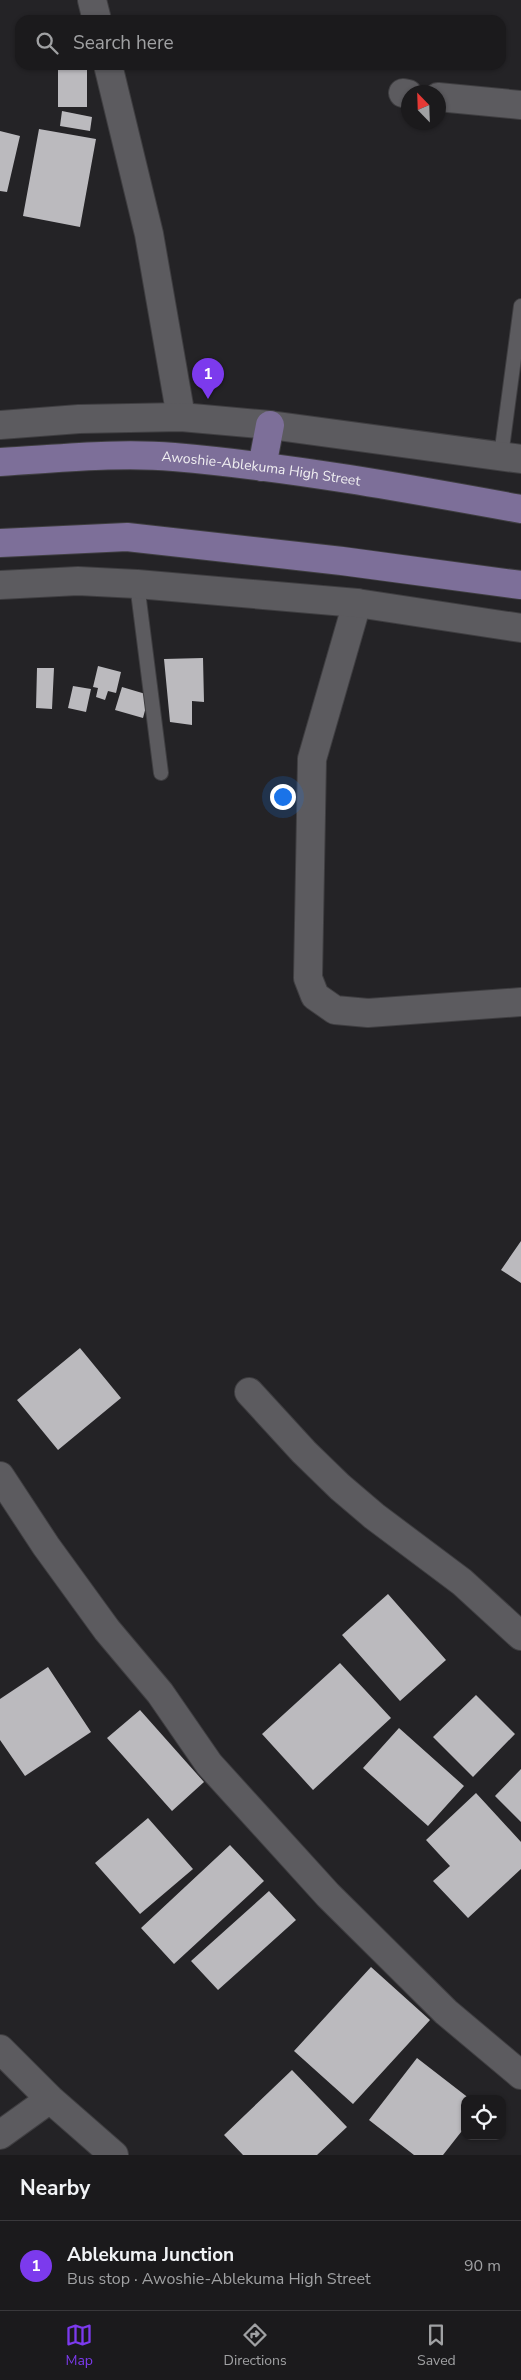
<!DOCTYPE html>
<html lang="en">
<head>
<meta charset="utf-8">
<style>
	body { margin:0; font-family:"Nunito Sans",sans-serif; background:#282729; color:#f1f3f6 }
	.controls { position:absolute; right:15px; bottom:15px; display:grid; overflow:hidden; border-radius:10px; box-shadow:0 1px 4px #0004 }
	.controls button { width:45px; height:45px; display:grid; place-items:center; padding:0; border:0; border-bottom:1px solid #39383b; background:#1b1a1c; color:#f1f3f6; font:25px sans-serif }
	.compass { position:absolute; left:401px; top:85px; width:45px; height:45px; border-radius:50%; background:#1b1a1c; box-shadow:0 1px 4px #0004; rotate:337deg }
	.you { position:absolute; left:282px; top:796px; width:18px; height:18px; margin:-12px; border:4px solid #fff; border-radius:50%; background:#1a73e8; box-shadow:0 0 0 8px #1a73e833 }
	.badge { display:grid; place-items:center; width:32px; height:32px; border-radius:50%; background:#7c3aed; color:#fff; font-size:16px; font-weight:700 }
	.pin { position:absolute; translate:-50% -41px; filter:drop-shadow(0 1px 2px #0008) }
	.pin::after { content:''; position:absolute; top:26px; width:18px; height:15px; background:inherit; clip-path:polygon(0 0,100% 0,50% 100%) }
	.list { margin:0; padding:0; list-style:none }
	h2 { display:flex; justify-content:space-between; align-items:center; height:65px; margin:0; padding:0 20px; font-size:21px }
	h2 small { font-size:16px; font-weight:400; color:#a0a1a3 }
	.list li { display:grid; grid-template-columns:32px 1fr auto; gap:15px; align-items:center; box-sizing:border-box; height:90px; padding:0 20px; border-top:1px solid #39383b }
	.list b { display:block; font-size:19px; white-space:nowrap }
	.list p { margin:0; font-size:16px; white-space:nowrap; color:#a0a1a3 }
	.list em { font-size:16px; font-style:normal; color:#a0a1a3 }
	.icon { flex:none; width:28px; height:28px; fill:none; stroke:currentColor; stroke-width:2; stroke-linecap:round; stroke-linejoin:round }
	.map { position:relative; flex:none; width:521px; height:2155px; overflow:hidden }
	.search { position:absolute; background:#1b1a1c; box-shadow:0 1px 4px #0004; left:15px; right:15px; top:15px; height:55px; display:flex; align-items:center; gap:12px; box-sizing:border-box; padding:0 18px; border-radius:15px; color:#a0a1a3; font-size:19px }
	.sheet { height:155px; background:#1b1a1c }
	nav { display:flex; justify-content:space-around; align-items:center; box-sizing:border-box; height:70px; border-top:1px solid #39383b; background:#1b1a1c; font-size:14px; color:#a0a1a3 }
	nav a { display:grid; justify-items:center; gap:2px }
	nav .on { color:#7c3aed }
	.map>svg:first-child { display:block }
	.building { fill:#bbbabe }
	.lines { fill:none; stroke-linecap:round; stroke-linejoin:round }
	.service-casing { stroke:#3f3e41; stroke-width:16 }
	.minor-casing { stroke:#3f3e41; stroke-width:30 }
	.tertiary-casing { stroke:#3f3e41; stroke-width:30 }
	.primary-casing { stroke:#3f3e41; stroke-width:30 }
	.service { stroke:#5c5b5f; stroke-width:14 }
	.minor { stroke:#5c5b5f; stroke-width:28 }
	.tertiary { stroke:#5c5b5f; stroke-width:28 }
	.primary { stroke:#7d6f99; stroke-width:28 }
	.labels { text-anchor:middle; stroke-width:5; stroke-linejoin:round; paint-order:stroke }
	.street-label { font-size:14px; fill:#f0eff1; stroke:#0d0c0e }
</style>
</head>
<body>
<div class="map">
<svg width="521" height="2155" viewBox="0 0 521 2155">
	<rect width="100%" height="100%" fill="#242326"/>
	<path class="building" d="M58,70H87V107H58Z
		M62,111L92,117L90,131L60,126Z
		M39,129L96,139L80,227L23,216Z
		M0,131L20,136L7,192L0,191Z
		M203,658L204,702L192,701V725L170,722L164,659Z
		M98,666L121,672L116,693L108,691L105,700L96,697L98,688L93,687Z
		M37,668H54L52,709L36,708Z
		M73,686L91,689L86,712L68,708Z
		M122,687L149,695L143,718L115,710Z
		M521,1241V1283L501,1270Z
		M80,1348L121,1398L58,1450L17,1400Z
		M388,1594L446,1660L400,1701L342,1635Z
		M340,1663L391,1718L313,1790L262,1734Z
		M48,1667L91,1732L25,1776L0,1740V1699Z
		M476,1695L515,1734L473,1777L433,1737Z
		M140,1710L204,1782L172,1811L107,1738Z
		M399,1728L464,1786L428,1826L363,1768Z
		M521,1769V1822L495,1796Z
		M476,1793L521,1842V1869L468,1918L433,1881L450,1866L426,1840Z
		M148,1818L193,1869L140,1914L95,1863Z
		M230,1845L264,1881L174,1964L141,1928Z
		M269,1891L296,1920L218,1990L191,1961Z
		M371,1967L430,2020L353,2104L294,2051Z
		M417,2058L470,2099H465V2127L443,2155H414L369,2120Z
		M292,2070L347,2127L317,2155H243L224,2135Z"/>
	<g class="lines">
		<defs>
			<path id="service" d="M501,456L521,306
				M137,584L161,773"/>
			<path id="minor" d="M92,0L97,20
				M108,65L149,234L181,417
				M403,93L408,94
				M438,97L521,105
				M357,603L312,759L308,978L315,996L335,1010L368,1013L521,1002
				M249,1392L304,1452L340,1487L374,1516L462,1582L521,1636
				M0,1476L46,1546L107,1630L160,1693L209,1764L328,1895L446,2012L521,2075
				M0,2049L50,2099L114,2155
				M0,2135L50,2099"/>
			<path id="tertiary" d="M0,425L79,419L181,417L270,425L521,459
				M0,585L78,581L137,584L357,603L521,628"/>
			<g id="primary">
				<path id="s1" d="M0,462C56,459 117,452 174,457C290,467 406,488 521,509"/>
				<path d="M262,467L270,425"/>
				<path d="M0,543L127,537L342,561L521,585"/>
			</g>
		</defs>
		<use href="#service" class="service-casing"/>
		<use href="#minor" class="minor-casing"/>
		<use href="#tertiary" class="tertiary-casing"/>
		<use href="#primary" class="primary-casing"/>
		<use href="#service" class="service"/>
		<use href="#minor" class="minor"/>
		<use href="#tertiary" class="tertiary"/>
		<use href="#primary" class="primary"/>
	</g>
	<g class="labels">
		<g class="street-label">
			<text dy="5" stroke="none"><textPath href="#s1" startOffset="262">Awoshie-Ablekuma High Street</textPath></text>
		</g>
	</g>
</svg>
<div class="controls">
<button><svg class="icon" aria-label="locate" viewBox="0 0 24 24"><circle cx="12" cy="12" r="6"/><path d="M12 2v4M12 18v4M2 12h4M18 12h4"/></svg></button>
</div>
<svg class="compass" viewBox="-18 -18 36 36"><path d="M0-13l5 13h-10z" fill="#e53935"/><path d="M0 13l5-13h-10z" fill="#a0a1a3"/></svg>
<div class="you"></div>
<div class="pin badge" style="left:208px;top:399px">1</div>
<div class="search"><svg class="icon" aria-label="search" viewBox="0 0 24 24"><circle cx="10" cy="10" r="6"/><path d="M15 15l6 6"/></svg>Search here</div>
</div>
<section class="sheet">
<h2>Nearby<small></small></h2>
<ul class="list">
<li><span class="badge">1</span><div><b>Ablekuma Junction</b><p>Bus stop · Awoshie-Ablekuma High Street</p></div><em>90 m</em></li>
</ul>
</section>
<nav>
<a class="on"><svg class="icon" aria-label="map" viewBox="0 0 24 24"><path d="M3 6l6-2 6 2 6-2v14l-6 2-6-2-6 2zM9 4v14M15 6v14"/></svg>Map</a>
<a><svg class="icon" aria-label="directions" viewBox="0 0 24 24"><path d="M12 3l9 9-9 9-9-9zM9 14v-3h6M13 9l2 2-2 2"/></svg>Directions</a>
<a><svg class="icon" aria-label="saved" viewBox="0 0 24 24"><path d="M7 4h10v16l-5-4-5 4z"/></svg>Saved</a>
</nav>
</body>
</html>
